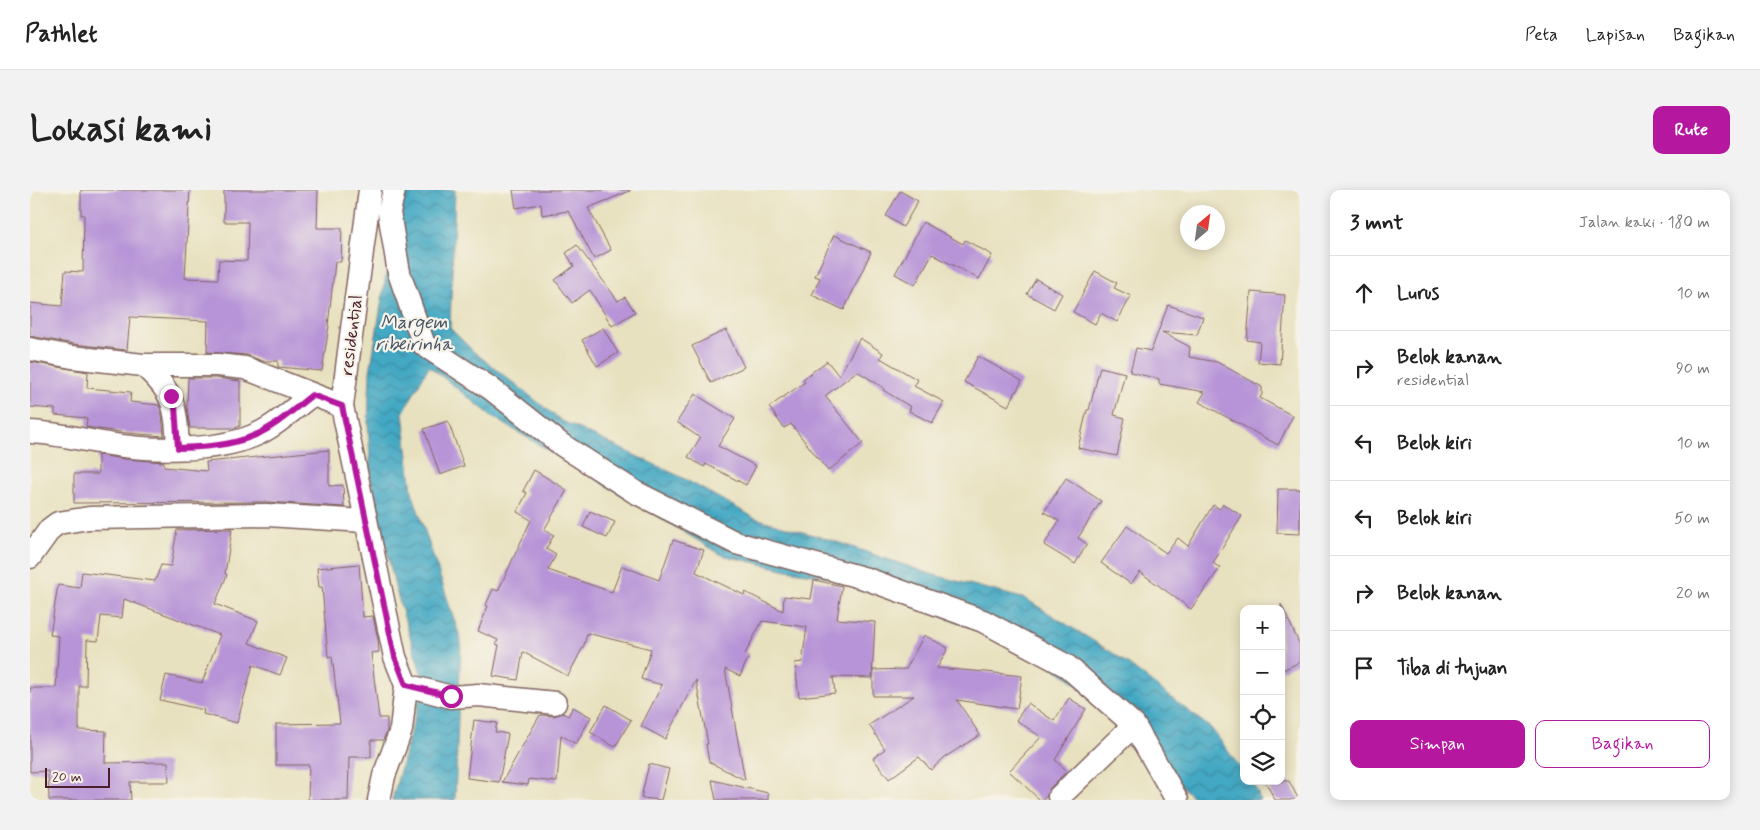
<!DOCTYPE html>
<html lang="id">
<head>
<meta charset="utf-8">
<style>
	body { margin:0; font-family:Mynerve,sans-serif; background:#f2f2f2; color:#222 }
	.controls { position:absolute; right:15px; bottom:15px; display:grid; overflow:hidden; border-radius:10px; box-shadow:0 2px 12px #0003 }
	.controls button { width:45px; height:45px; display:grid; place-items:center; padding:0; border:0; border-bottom:1px solid #e0e0e0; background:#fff; color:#222; font:25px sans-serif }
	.compass { position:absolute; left:1150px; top:15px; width:45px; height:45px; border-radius:50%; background:#fff; box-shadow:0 2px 12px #0003; rotate:29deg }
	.scale { position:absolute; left:15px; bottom:12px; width:65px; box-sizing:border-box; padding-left:5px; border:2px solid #4a1f2b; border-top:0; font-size:14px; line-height:18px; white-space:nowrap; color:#4a1f2b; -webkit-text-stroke:4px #f7f3e8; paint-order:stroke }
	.stop { position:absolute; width:15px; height:15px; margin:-11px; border:4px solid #b5179e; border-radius:50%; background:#fff }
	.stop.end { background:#b5179e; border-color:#fff; box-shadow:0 1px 5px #0008 }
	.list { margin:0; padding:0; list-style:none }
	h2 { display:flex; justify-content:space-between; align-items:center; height:65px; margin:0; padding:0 20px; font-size:21px }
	h2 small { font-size:16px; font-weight:400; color:#767676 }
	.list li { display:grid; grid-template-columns:32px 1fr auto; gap:15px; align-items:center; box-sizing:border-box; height:75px; padding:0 20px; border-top:1px solid #e0e0e0 }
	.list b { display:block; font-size:19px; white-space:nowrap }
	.list p { margin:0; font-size:16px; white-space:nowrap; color:#767676 }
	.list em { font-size:16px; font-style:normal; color:#767676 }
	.actions { display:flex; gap:10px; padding:15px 20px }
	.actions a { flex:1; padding:11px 0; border:1px solid #b5179e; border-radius:10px; text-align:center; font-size:18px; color:#b5179e }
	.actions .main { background:#b5179e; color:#fff }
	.icon { flex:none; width:28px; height:28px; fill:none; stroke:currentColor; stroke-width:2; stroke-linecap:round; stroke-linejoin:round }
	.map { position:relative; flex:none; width:1270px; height:610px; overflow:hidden; border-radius:10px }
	header { display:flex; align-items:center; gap:30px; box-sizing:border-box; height:70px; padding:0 25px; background:#fff; border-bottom:1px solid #e0e0e0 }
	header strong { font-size:24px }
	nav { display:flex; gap:28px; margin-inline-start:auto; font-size:18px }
	.intro { display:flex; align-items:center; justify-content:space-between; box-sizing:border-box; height:120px; padding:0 30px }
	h1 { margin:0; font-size:35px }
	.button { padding:12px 22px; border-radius:10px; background:#b5179e; color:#fff; font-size:18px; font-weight:700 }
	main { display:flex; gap:30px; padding:0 30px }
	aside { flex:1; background:#fff; border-radius:10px; box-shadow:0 2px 12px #0003 }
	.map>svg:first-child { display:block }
	.water { fill:url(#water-waves); stroke:#466477 }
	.building { fill:#b794d7 }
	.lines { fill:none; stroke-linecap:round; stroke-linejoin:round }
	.street-casing { stroke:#81635f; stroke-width:25 }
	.street { stroke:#fff; stroke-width:22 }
	.route { stroke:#b5179e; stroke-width:6 }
	.labels { text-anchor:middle; stroke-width:4.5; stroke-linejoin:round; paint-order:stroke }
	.street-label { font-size:18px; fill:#4a1f2b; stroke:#f7f3e8 }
	.water-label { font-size:19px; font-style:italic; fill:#475668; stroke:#f7f3e8 }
</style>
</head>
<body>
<header>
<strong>Pathlet</strong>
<nav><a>Peta</a><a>Lapisan</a><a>Bagikan</a></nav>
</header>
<div class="intro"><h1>Lokasi kami</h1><a class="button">Rute</a></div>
<main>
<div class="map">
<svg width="1270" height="610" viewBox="0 0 1270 610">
	<defs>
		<pattern id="water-waves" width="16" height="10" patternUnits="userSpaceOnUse" patternTransform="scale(1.25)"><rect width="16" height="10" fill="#43a8c3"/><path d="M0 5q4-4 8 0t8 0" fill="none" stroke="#3a889f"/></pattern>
	</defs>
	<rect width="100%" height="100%" fill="#f7f3e8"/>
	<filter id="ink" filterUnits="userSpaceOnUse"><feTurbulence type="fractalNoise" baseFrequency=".02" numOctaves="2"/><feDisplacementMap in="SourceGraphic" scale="10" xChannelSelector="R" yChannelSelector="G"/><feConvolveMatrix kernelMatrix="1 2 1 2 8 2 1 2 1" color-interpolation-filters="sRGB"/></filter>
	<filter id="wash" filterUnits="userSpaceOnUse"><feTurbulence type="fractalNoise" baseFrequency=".0096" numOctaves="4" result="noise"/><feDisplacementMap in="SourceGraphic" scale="20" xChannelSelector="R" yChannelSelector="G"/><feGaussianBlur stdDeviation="1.12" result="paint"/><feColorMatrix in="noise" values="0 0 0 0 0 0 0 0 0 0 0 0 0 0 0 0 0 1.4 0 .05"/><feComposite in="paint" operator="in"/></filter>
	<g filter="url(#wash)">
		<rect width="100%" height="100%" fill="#e8e1bf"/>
		<path class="water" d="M370,0H425L420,138L444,162L532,231L649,286L725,328L807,352L904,385L996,409L1086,465L1182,539L1214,583V591H1220L1227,601L1230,610H1166L1039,488L997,460L825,391L757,380L692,365L463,227L399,176L373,223L382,302L431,450L425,610H362L394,493L365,397L341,290L338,232L340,182Z"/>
		<g id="blocks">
			<path class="building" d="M51,0H160L155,88L188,89L189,70L217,71L218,32H194V0H288L287,38H312L311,72H305L298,136H299L292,181L248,177V171H232L217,165L177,162L178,131L100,127L97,160L44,154L0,146V113L32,116L35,81L53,82L54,25H51Z
				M483,0H600V1L558,18L581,60L564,69L541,25H540L538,21L512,25L511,14L486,18Z
				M870,1L888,11L873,37L856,26Z
				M893,32L933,54L935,50L962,65L949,89L902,64L885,95L865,84Z
				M804,45L841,62L814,120L782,105L790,88L785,86Z
				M547,55L588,111L595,107L605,122L582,136L560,100L542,113L525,90L544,76L536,63Z
				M1065,81L1087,93L1084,98L1101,106L1087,132L1071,123L1065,134L1043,122Z
				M1006,89L1032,104L1024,119L997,104Z
				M1221,102L1255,105L1250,174L1228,172L1230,152L1217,150Z
				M1138,115L1173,127L1167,145L1132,142L1160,157L1159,167L1187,172L1232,197V204L1230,208L1263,226L1248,255L1169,212L1175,202L1129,194V189L1100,182L1106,158L1121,161Z
				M573,138L588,163L567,176L552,150Z
				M696,140L714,177L681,193L662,156Z
				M830,148L853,163L850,168L888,190L884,196L914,212L902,233L879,221L881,217L853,200L854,198L827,181L795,206L833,253L798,281L761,234L754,238L739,217L775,192L773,189L797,171L809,186Z
				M948,166L992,191L978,216L934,192Z
				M0,172L58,182L57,198L101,202L100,212L129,215L132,224L134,246L97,243L56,237L57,228L25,225V219L0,217Z
				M1070,177L1095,183L1084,225L1095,228L1087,266L1048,258L1057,220H1059Z
				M158,188H186L210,191V236L205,238H160L157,217Z
				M665,204L705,229L688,256L726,276L716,295L676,274L674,277L658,267L670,248L647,232Z
				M418,231L434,276L410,285L394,239Z
				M299,260V296L313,295L314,317L237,312L44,313V284H68V265L94,269L134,272V277L177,281L176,272Z
				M504,280L537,300L514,340L524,345L516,359L526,365L518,380L582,402L592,376L629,390L643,350L674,360L666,382L714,405L715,402L753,421L754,406L781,409L784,390L812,396L807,429L845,432L842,488L803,487L805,503L769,507L765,473L772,472L777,437L732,431L715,464L719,466L710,486L695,479L715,590L679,572L676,554H678L666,490L635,549L611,536L632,495L611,489L621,459L557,443L554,455L538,486L493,462L488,490L463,486L469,455L466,454L468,450L448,441L458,416L456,415L463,399L468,401L501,330L487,322L497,303L493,301Z
				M1036,288L1071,311L1048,348L1057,354L1045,374L1014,355L1029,331L1014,322Z
				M1248,299H1270V344L1247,343Z
				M1193,314L1212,326L1183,373L1190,378L1161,419L1110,382L1101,394L1071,373L1097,336L1136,363L1148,348L1158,356L1183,315L1190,319Z
				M560,321L585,332L577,348L553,337Z
				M202,339L195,384L197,385L185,414L228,431L219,453L257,468L250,485L223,475L207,533L173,524L174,520L130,510L136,485L172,493L190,445L94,409L92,428L71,426L68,451L57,450L56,496H49V540L76,541L75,573L138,572L139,592H100L101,610H19L18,581L0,582V498H26L29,446L20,445L28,395L50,398L52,382L125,391L131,375L141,376L147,340Z
				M329,374L333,427L343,426L348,450L349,462L341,463L349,528H357V541L353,550H341V567H319L318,610H278L279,575H246V534L310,533L302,466L298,467L292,397H289L287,378Z
				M1251,414L1270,455V472L1251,481Z
				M894,445L918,458L907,478L956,482L992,486L987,519L927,510L950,545L915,567L901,580L889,567L859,589L843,568L855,559L839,535L884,506H843V480L876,479Z
				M1039,508L1056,519L1025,570L1037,581L1020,598L1016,607L1013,610H1010L979,581L1011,547L986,530L998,513L1024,531Z
				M576,515L601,530L585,557L560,542Z
				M543,517L561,527L546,554L531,545L527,592L499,589L498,595L472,592L510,525L524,526L533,523L538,526Z
				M444,530L467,533L465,542L478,544L469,592L437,588Z
				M619,574L639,579L631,610L611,608Z
				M682,590L738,603V610H686Z
				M1235,591H1259L1269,610H1245Z"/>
		</g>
	</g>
	<g filter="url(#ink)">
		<use href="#blocks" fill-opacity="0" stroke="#81635f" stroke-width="1"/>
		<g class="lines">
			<defs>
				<path id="street" d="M340,0L312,216L365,467L376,495L371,540L354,586L349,610
					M364,0L359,22L369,83L394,155L460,198L532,255L605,302L706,353L837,389L953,431L1037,476L1104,535L1147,610
					M0,159L42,167L113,175H187L215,178L312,216
					M113,175C145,203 146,217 148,258
					M0,242C27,243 53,250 79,254C120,261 184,262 223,246C245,237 263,219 282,205
					M0,367L20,339L28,333L59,328L237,325L335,331
					M376,495L421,507L448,505L525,513
					M1029,607L1104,535"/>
			</defs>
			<use href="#street" class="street-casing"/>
			<use href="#street" class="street"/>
		</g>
	</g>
	<g class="lines" filter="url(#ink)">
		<path class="route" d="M141,206L145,217L148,258C180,257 214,255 242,236C256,227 269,215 282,205L312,216L365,467L376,495L421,506"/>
	</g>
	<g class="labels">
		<g class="street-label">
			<text transform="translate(321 145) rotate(-83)" y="6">residential</text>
		</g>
		<g class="water-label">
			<text x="384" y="138">Margem<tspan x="384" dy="22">ribeirinha</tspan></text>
		</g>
	</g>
</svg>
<div class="controls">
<button>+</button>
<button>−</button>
<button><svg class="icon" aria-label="locate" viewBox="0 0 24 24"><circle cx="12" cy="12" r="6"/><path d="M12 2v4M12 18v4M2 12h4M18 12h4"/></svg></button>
<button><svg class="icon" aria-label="layers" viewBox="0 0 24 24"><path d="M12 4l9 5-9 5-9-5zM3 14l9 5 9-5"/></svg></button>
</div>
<svg class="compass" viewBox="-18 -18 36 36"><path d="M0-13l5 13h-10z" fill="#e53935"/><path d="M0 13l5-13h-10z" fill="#767676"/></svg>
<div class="scale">20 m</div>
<div class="stop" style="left:421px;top:506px"></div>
<div class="stop end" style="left:141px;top:206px"></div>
</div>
<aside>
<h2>3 mnt<small>Jalan kaki · 180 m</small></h2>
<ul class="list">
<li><svg class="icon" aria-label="ahead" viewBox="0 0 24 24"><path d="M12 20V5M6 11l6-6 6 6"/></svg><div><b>Lurus</b></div><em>10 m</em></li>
<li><svg class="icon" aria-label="right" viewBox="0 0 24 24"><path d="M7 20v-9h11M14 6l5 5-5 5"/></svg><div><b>Belok kanan</b><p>residential</p></div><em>90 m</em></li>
<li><svg class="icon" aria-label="left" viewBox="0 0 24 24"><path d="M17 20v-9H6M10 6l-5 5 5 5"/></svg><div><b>Belok kiri</b></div><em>10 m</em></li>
<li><svg class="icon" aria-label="left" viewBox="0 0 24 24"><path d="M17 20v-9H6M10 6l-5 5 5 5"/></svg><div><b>Belok kiri</b></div><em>50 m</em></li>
<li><svg class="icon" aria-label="right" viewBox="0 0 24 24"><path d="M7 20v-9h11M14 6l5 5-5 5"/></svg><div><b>Belok kanan</b></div><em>20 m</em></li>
<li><svg class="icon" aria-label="arrive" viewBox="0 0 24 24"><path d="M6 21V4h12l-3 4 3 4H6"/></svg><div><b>Tiba di tujuan</b></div></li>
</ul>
<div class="actions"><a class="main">Simpan</a><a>Bagikan</a></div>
</aside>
</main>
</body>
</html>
